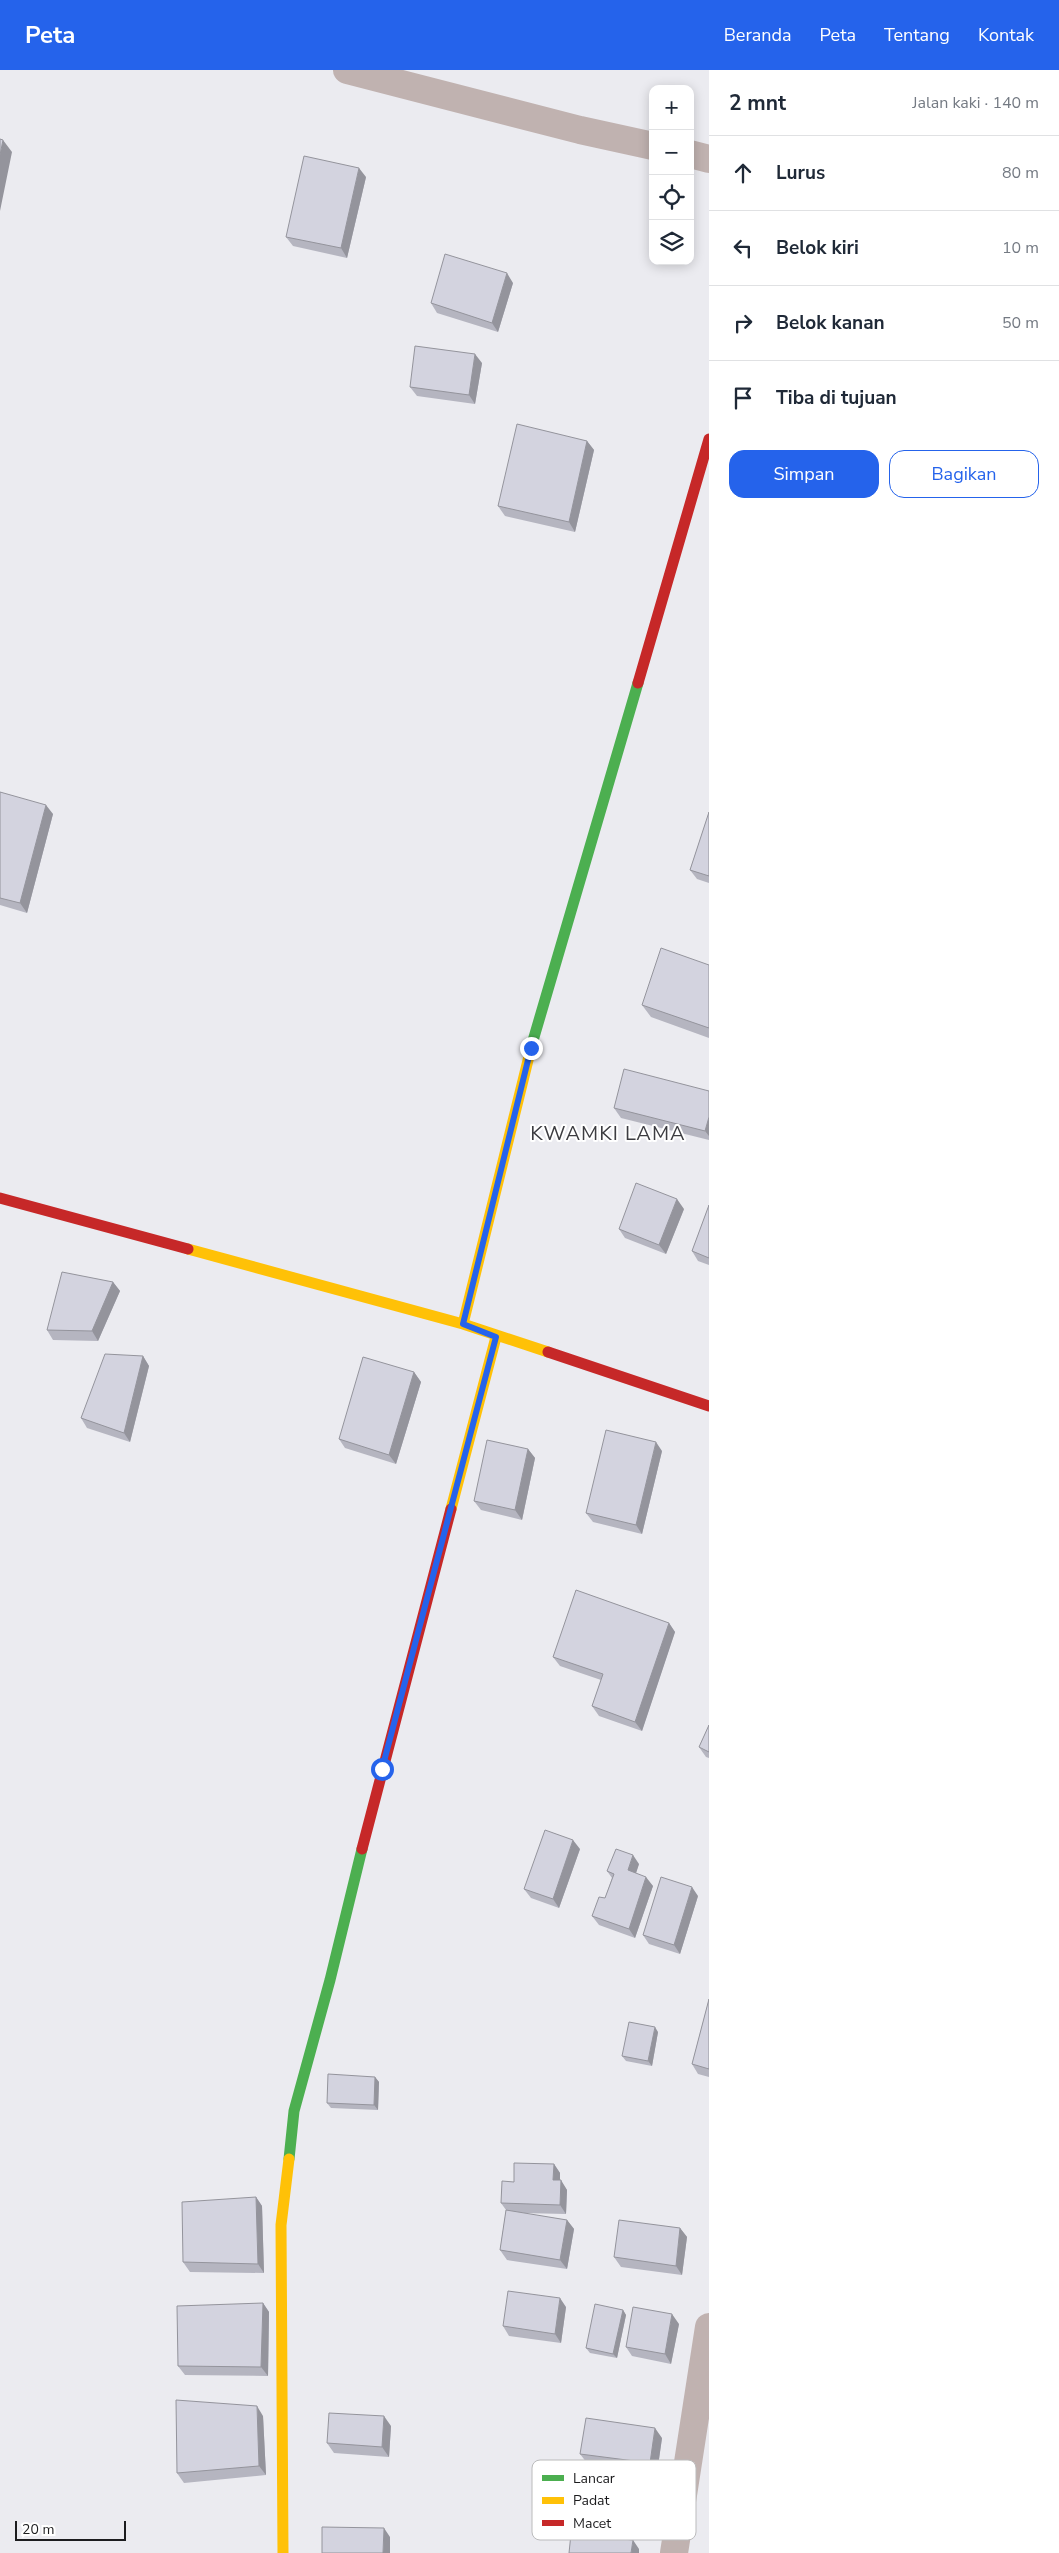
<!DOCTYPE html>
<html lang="id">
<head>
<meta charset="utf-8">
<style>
	body { margin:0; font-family:"Nunito Sans",sans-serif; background:#f6f6f7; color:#1f2937 }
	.controls { position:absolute; right:15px; top:15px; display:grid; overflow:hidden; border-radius:10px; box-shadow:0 2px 12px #0003 }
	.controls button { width:45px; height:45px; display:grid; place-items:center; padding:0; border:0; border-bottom:1px solid #e0e1e3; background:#fff; color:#1f2937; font:25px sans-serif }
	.scale { position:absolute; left:15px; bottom:12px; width:111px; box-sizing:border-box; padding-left:5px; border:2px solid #1c1c1e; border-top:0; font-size:14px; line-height:18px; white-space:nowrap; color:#1c1c1e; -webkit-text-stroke:4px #fff; paint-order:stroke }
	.stop { position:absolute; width:15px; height:15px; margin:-11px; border:4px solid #2563eb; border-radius:50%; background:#fff }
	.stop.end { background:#2563eb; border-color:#fff; box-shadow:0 1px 5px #0008 }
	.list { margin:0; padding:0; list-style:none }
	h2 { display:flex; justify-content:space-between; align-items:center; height:65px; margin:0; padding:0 20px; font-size:21px }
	h2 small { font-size:16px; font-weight:400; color:#747a83 }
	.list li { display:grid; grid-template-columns:32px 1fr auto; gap:15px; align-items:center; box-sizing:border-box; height:75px; padding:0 20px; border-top:1px solid #e0e1e3 }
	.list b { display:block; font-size:19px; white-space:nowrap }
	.list em { font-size:16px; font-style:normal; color:#747a83 }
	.actions { display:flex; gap:10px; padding:15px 20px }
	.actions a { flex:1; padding:11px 0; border:1px solid #2563eb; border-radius:15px; text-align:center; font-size:18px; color:#2563eb }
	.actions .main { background:#2563eb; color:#fff }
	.icon { flex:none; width:28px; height:28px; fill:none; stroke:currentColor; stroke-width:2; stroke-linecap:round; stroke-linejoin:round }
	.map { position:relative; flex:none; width:709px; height:2483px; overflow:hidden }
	header { display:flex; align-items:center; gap:30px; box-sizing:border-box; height:70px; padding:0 25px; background:#2563eb; color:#fff }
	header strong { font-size:24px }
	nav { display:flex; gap:28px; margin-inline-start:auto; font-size:18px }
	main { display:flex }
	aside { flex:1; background:#fff }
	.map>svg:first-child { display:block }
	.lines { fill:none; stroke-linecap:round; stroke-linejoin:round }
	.street { stroke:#c0b2b0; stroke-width:28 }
	.fast { stroke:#4caf50; stroke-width:11 }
	.slow { stroke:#ffc107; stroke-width:11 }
	.jam { stroke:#c62828; stroke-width:11 }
	.wall { fill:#b5b5c0 }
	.shaded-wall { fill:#94949c }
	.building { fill:#d3d3df; stroke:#94949c }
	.route { stroke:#2563eb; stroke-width:6 }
	.labels { text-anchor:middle; stroke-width:4; stroke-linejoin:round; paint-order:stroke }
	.quarter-label { font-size:20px; letter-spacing:1px; fill:#3c3c41; stroke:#fff }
	.key { fill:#fff; stroke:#bbbbbc; stroke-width:1 }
	.key-label { font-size:14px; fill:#1c1c1e }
</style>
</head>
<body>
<header>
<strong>Peta</strong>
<nav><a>Beranda</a><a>Peta</a><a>Tentang</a><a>Kontak</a></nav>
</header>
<main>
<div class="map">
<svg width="709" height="2483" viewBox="0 0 709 2483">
	<rect width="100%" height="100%" fill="#ebebf0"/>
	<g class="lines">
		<path class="street" d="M347,0L580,60L653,76
			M690,84L709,89
			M674,2483L709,2257"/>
		<path class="fast" d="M532,974L638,613
			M289,2089L294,2041L330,1910L362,1779"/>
		<path class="slow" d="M188,1179L463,1254L548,1282
			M463,1254L532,974
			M451,1439L496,1267
			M283,2483L281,2155L289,2089"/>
		<path class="jam" d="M638,613L709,369
			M0,1128L188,1179
			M548,1282L709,1336
			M362,1779L451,1439"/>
	</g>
	<path class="wall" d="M366,107L347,188L293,176L286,167Z
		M513,213L498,262L437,243L431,233Z
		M482,293L475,334L417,326L410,317Z
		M587,371L594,380L575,462L505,446L498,436Z
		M0,722L53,744L27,843L0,835Z
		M709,742V813L697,809L690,800Z
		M709,895V968L651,947L642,935Z
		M709,1021V1070L621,1048L614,1038Z
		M709,1135V1195L698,1191L692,1181Z
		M684,1139L666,1184L625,1168L619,1159Z
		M113,1212L120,1221L98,1271L53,1270L47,1260Z
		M143,1286L149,1296L130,1372L87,1358L81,1348Z
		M414,1302L421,1312L396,1394L345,1378L339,1369Z
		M528,1379L535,1388L522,1450L481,1440L474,1431Z
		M662,1381L642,1464L593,1452L586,1443Z
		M669,1553L675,1562L642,1661L599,1646L592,1636L601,1610L560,1596L553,1587Z
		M709,1655V1688L706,1687L699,1677Z
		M580,1779L559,1838L531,1828L524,1819Z
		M639,1794L636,1803L653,1816L635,1868L599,1855L592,1846L605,1828L612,1808L607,1801Z
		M698,1826L680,1884L649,1874L643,1865Z
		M709,1929V2007L698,2004L692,1994Z
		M658,1962L652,1996L626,1991L622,1986Z
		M375,2007L379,2012L378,2040L331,2038L327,2033Z
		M554,2094L560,2103V2110L567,2120L566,2144L522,2143L567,2150L574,2159L567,2199L507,2190L500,2180L506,2140L501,2133L514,2112Z
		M256,2127L262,2136L264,2203L190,2202L183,2192Z
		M680,2158L687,2167L682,2205L621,2197L614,2187Z
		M263,2233L269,2242L268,2306L185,2305L178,2296Z
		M566,2237L561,2273L509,2266L503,2256Z
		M623,2240L626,2245L617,2288L590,2283L586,2278Z
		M679,2254L671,2294L632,2286L626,2277Z
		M263,2346L266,2405L184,2413L177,2403Z
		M391,2356L389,2387L334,2383L327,2373Z
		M662,2368L657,2403L587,2393L580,2384Z"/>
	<path class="shaded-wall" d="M3,70L12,82L0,141V85Z
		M359,98L366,107L347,188L341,178Z
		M507,203L513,213L498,262L492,253Z
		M475,284L482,293L475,334L469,325Z
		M587,371L594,380L575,462L569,452Z
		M46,735L53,744L27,843L20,833Z
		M709,1047V1066L705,1061Z
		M677,1129L684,1139L666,1184L659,1175Z
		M113,1212L120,1221L98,1271L92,1261Z
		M143,1286L149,1296L130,1372L124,1363Z
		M414,1302L421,1312L396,1394L389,1385Z
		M656,1372L662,1381L642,1464L636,1455Z
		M528,1379L535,1388L522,1450L515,1440Z
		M669,1553L675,1562L642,1661L635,1652Z
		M573,1770L580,1779L559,1838L553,1829Z
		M633,1785L639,1794L634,1809L628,1800Z
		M646,1807L653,1816L635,1868L629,1859Z
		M692,1817L698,1826L680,1884L674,1875Z
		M655,1957L658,1962L652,1996L648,1991Z
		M375,2007L379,2012L378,2040L374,2035Z
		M554,2094L560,2103V2119L553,2110Z
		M561,2110L567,2120L566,2144L560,2135Z
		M256,2127L262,2136L264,2203L258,2194Z
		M567,2150L574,2159L567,2199L560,2190Z
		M680,2158L687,2167L682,2205L676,2196Z
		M560,2228L566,2237L561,2273L555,2264Z
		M263,2233L269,2242L268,2306L261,2297Z
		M623,2240L626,2245L617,2288L613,2284Z
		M672,2244L679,2254L671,2294L665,2284Z
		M257,2336L263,2346L266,2405L259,2396Z
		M384,2346L391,2356L389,2387L382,2377Z
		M655,2358L662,2368L657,2403L650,2393Z
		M384,2458L390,2467V2483H383Z
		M633,2470L639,2479V2483H631Z"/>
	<path class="building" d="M0,69L3,70L0,85Z
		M304,86L359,98L341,178L286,167Z
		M445,184L507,203L492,253L431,233Z
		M415,276L475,284L469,325L410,317Z
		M517,354L587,371L569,452L498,436Z
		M0,722L46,735L20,833L0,828Z
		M709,742V806L690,800Z
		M661,878L709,895V958L642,935Z
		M624,999L709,1021V1047L705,1061L614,1038Z
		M636,1113L677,1129L659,1175L619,1159Z
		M709,1135V1188L692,1181Z
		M62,1202L113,1212L92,1261L47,1260Z
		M105,1284L143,1286L124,1363L81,1348Z
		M363,1287L414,1302L389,1385L339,1369Z
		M606,1360L656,1372L636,1455L586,1443Z
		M487,1370L528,1379L515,1440L474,1431Z
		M576,1520L669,1553L635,1652L592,1636L603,1604L553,1587Z
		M709,1655V1682L699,1677Z
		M545,1760L573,1770L553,1829L524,1819Z
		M616,1779L633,1785L628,1800L646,1807L629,1859L592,1846L599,1827L605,1828L614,1804L607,1801Z
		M661,1807L692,1817L674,1875L643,1865Z
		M709,1929V1999L692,1994Z
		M629,1952L655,1957L648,1991L622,1986Z
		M328,2004L375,2007L374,2035L327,2033Z
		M514,2093L554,2094L553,2110H561L560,2135L501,2133L502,2111L514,2112Z
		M256,2127L258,2194L183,2192L182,2132Z
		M506,2140L567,2150L560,2190L500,2180Z
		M619,2150L680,2158L676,2196L614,2187Z
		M508,2221L560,2228L555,2264L503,2256Z
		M263,2233L261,2297L178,2296L177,2236Z
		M595,2234L623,2240L613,2284L586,2278Z
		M633,2237L672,2244L665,2284L626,2277Z
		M176,2330L257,2336L259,2396L177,2403Z
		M329,2343L384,2346L382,2377L327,2373Z
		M586,2348L655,2358L650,2393L580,2384Z
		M322,2457L384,2458L383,2483H322Z
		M571,2464L633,2470L631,2483H569Z"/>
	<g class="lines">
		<path class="route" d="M382,1699L496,1267L463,1254L531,978"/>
	</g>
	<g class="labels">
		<g class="quarter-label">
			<text x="608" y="1070">KWAMKI LAMA</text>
		</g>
	</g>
	<rect x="532" y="2390" width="164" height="80" rx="8" class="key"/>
	<rect x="542" y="2405" width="22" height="6" fill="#4caf50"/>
	<rect x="542" y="2427" width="22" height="7" fill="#ffc107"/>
	<rect x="542" y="2450" width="22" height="6" fill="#c62828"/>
	<g class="key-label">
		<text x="573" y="2413">Lancar</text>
		<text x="573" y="2435">Padat</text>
		<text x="573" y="2458">Macet</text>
	</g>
</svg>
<div class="controls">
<button>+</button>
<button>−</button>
<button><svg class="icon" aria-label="locate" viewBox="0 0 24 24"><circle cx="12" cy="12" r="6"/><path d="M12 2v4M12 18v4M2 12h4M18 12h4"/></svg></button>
<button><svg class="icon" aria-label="layers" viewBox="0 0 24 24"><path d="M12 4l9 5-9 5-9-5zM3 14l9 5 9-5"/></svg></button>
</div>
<div class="scale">20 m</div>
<div class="stop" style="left:382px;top:1699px"></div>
<div class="stop end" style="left:531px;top:978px"></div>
</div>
<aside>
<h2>2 mnt<small>Jalan kaki · 140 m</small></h2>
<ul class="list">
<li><svg class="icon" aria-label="ahead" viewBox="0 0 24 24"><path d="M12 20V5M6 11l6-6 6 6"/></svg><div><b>Lurus</b></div><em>80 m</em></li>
<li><svg class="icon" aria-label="left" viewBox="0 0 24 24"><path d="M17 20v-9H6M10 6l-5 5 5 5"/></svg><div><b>Belok kiri</b></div><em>10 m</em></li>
<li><svg class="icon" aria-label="right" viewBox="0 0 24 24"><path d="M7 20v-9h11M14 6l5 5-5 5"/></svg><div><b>Belok kanan</b></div><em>50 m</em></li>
<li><svg class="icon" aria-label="arrive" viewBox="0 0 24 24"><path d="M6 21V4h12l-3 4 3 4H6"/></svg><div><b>Tiba di tujuan</b></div></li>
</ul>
<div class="actions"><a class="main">Simpan</a><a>Bagikan</a></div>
</aside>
</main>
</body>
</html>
